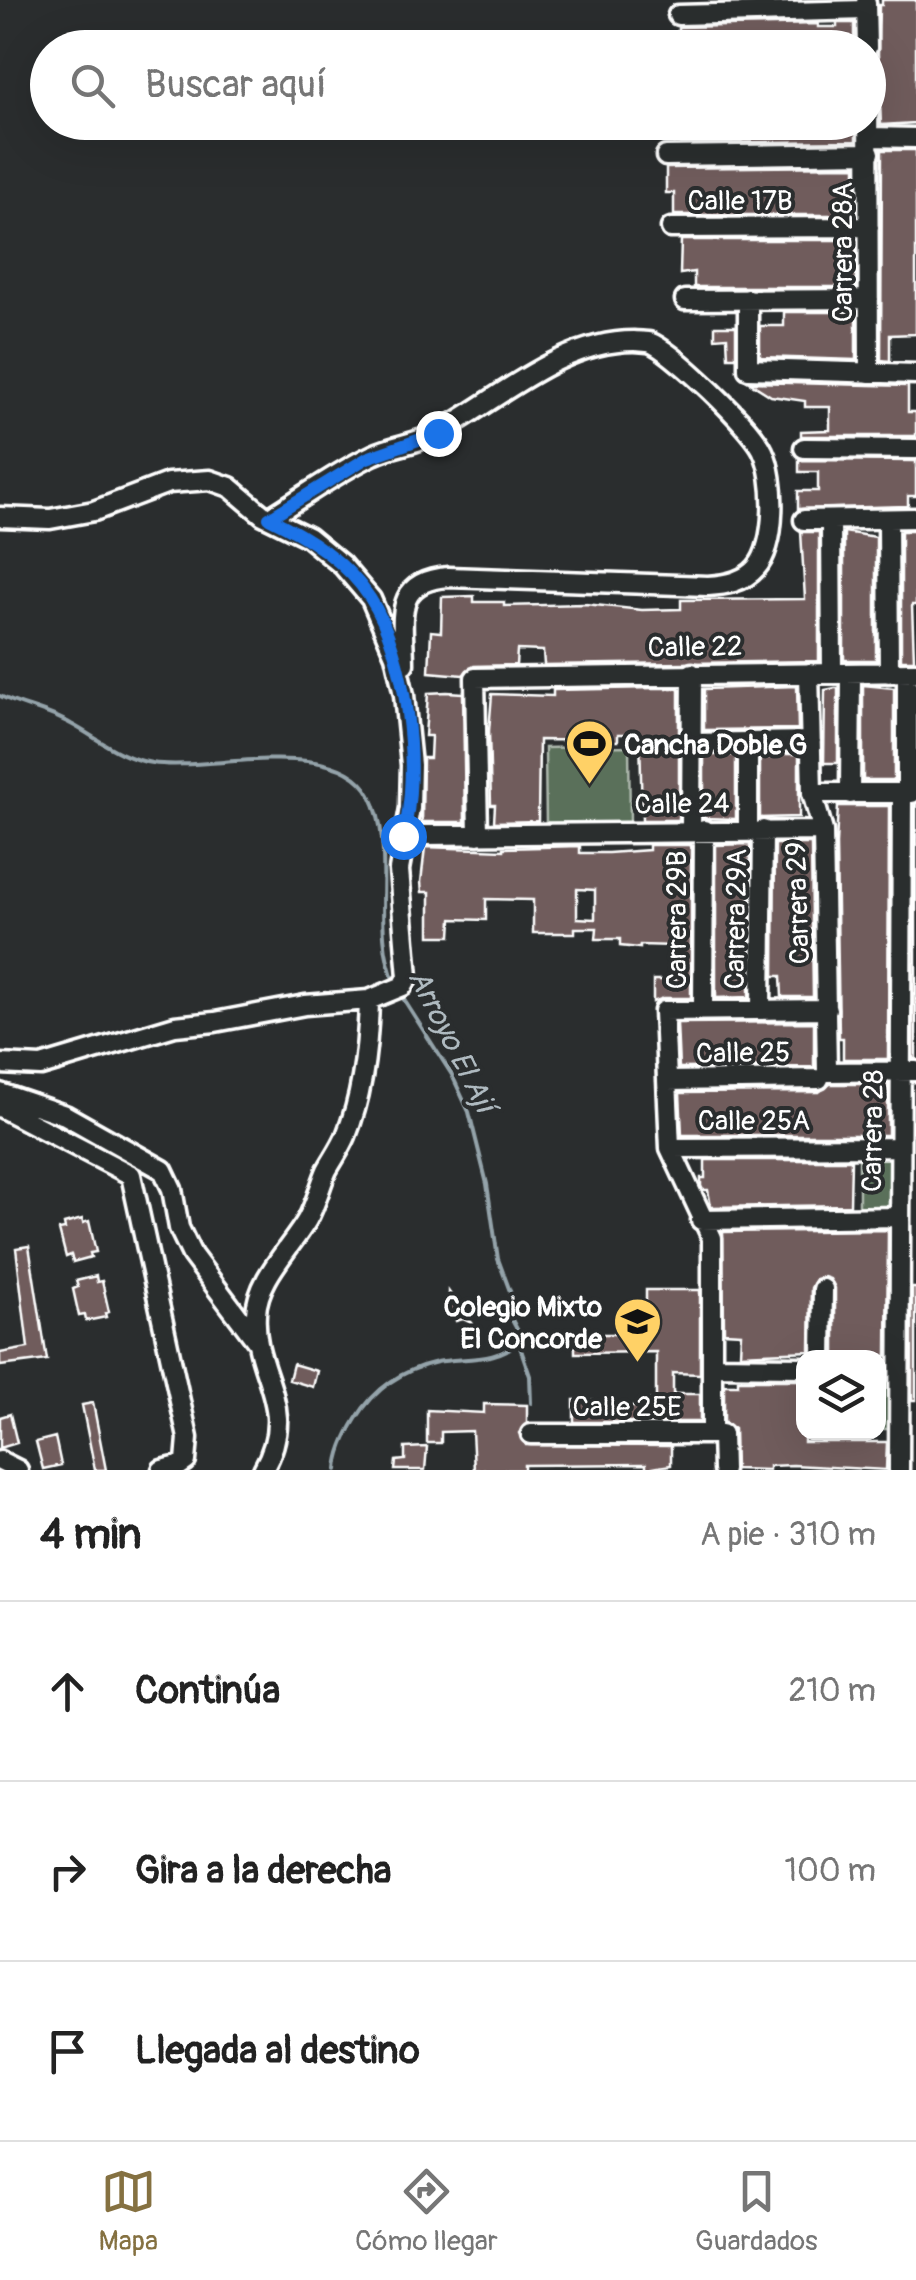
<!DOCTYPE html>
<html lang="es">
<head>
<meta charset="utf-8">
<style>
	body { margin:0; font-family:Pangolin,sans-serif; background:#f6f6f6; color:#222 }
	.controls { position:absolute; right:30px; bottom:30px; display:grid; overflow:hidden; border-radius:20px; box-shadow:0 10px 40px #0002 }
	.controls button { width:90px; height:90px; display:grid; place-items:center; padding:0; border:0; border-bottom:2px solid #e0e0e0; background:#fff; color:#222; font:50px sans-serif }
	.stop { position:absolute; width:30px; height:30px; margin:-22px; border:8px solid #1a73e8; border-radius:50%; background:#fff }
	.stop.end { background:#1a73e8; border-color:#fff; box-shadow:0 2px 10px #0008 }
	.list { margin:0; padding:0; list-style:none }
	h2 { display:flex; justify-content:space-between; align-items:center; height:130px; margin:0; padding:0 40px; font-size:42px }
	h2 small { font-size:32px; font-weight:400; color:#767676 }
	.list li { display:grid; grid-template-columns:65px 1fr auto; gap:30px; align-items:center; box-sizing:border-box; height:180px; padding:0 40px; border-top:2px solid #e0e0e0 }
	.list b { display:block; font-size:38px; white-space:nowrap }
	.list em { font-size:32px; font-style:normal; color:#767676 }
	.icon { flex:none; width:55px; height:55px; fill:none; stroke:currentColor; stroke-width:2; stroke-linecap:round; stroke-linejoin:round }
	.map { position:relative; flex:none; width:916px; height:1470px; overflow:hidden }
	.search { position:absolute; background:#fff; box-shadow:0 10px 40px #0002; left:30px; right:30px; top:30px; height:110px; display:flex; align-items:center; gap:25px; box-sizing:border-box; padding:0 35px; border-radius:55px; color:#767676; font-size:38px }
	.sheet { height:670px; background:#fff }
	nav { display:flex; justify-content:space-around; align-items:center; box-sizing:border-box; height:140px; border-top:2px solid #e0e0e0; background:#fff; font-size:28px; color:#767676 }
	nav a { display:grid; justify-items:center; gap:5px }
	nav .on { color:#857141 }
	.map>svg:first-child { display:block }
	.green { fill:#5a6f5a; stroke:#acb7ac; stroke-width:2.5 }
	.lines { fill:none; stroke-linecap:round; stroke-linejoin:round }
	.stream { stroke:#94a3aa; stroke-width:4 }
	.building { fill:#6f5c5c; stroke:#fff; stroke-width:2.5; fill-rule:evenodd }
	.minor-casing { stroke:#fff; stroke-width:25 }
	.minor { stroke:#2a2d2e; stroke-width:18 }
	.route { stroke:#1a73e8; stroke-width:12 }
	.labels { text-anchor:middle; stroke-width:8; stroke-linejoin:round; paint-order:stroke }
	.street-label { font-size:28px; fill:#fff; stroke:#2a2d2e }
	.poi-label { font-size:28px; font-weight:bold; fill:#fff; stroke:#2a2d2e; text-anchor:start }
	.water-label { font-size:30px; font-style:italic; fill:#afbac0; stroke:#2a2d2e }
</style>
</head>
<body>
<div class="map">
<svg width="916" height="1470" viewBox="0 0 916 1470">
	<rect width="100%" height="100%" fill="#2a2d2e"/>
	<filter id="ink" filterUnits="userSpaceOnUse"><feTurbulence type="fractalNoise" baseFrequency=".01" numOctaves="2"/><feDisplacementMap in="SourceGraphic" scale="20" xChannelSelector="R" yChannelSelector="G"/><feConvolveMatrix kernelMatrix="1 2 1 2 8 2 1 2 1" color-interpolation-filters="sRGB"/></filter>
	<g filter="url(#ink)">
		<path class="green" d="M629,746L630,824L546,825L545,748Z
			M859,1151H897L896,1214L859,1215Z
			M879,1364H892L891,1429H879Z"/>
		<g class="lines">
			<path class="stream" d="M0,696C23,707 49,711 71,724C99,739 120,758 152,763C208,772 338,734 370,795C398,850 369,925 395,983
				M518,1341L530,1376L531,1403
				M337,1470C338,1452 346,1435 356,1419C375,1388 401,1370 437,1362C462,1357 499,1363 518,1341L519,1333L511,1318V1294L498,1259L487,1184L469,1112L452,1075L399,992"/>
		</g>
		<path class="building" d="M882,0H916V123L881,125L878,54L879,5H882Z
			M837,23H854V48L823,47V44H803V48H759L758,43L678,48V27L818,24V27H837Z
			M680,122L805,126L856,122V141L680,143Z
			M882,150H916V334L890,335V361L881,360Z
			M856,166V215H674V193H666V168Z
			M681,240H856V287H694V272L680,274Z
			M784,312H856V360L760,357V326H784Z
			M715,326H736V357H728L727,337L715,338Z
			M749,382L908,386V412H916V436H801V431L830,430V407H805V401L771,396Z
			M799,460L916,461V496H908V506L798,509V491H818V472H799Z
			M901,531H916V605H912L914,660H901Z
			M801,532H819V661L544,665L543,651L517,650L516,665L474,666L463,675L429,672L431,631L441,632L442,597L474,596V602H504V606L585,604L642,610L681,609V600L805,599Z
			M844,532L876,537V660H844Z
			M863,685L894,688V780H863Z
			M797,686L798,729L704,730V689Z
			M654,688H679V820H642L640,734H618V741L539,740L538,821L494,822L495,805H491L489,731L492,694L553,696V690Z
			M835,688H838V763H824L825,690Z
			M447,692L463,693L465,822H422L423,758H430L431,736H425L428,693Z
			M777,754H799V817L760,818V758L778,757Z
			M704,755H736V819L704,818Z
			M914,805H916V1059H913Z
			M838,806H889L888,1059H843V1038H839L836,844Z
			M750,844L749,997L716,998V845Z
			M775,844H811L813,997H782L781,976H774Z
			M649,845H691V998H664L653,1002V980H676L675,946L640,945V948L620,946V939H596L597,928H575V933H533V900L486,899V920L452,919L451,936H430V892H422L421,882L425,847L504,850V848L580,846V853H608L649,850ZM577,889L595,890V919L577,918Z
			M814,1022V1067L679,1068L677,1023Z
			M830,1084H888V1135H682L680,1093L819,1092Z
			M705,1160H851L850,1205L711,1207L708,1190H703L701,1186V1178H705Z
			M82,1219L83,1223L89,1221L96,1252L90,1253L91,1257L73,1262L71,1255L66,1257L59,1230L65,1229L64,1224Z
			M888,1230L887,1356L835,1354V1288L830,1279L824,1277L816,1279L811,1288L810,1351L740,1354L741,1333L724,1332L723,1232Z
			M29,1246L47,1360L0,1366V1353L28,1348L16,1248Z
			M96,1276L97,1282L102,1281L109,1312L105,1313L106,1317L86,1321L85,1315L79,1316L73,1289L78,1287L76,1281Z
			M912,1288H916V1400H912Z
			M646,1290H700V1374L673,1373V1394H700V1422H574V1400H596V1405H607V1407H639V1400H656V1352L575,1353V1334H646Z
			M449,1292L461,1309L471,1306L474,1316L468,1318L473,1324L463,1319L456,1321L454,1315L447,1311L445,1306L449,1300Z
			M293,1364L317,1371L313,1387L289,1380Z
			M738,1380H804V1442H887L886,1470L793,1465L769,1466V1470L735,1469L734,1429L724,1422V1385H738Z
			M93,1403L106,1470H95L82,1405Z
			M484,1404L527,1405V1423L519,1433L526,1445L671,1446V1465L646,1469V1464L524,1465V1470H474L472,1431L441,1432V1443H427V1410L484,1413Z
			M10,1414L17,1443L0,1448V1417Z
			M55,1437L61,1465L43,1469L36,1442Z
			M427,1447L425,1470H395L396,1461L405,1460V1448Z"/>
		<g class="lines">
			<defs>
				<path id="minor" d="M866,3L867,48
					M678,15L866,10
					M868,72L869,373
					M870,137L916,138
					M666,156L870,153
					M671,228L869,227
					M748,299V369L916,374
					M685,300L869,299
					M804,448L916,449
					M0,517L50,519L94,511L168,483L210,480L230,487L263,515L308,537L342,565L371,599L395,655L404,695L411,765L410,808L399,870L408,977L403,986L369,1000L305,1005L215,1022L175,1026L41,1066L0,1064
					M269,518C303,497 337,472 373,455C393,445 417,444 437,433C498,400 560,341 634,341C636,341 647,342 649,342C672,350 753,428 763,451C776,478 777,545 756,568C744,582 725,585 708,586L448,577C391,581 404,620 404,664
					M888,519L889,673
					M804,520L916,518
					M831,520L832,673
					M809,673L812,793L823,831L827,1072L916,1071
					M692,743L811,741
					M748,743V830
					M812,793H912
					M907,793V672
					M850,794L851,673
					M691,830L692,673
					M422,835L823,831
					M478,835L475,678L916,672
					M761,1008L763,830
					M703,1010L704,830
					M667,1081L819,1079
					M0,1093L65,1115L163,1170L172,1189L179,1228L192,1255L258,1343
					M0,1107L131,1175L188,1438L186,1461L179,1466L162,1470
					M670,1148L899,1147
					M701,1220L899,1217
					M822,1358L823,1289
					M712,1366L804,1367
					M531,1434H722L723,1470
					M712,1434V1238L670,1148L664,1011L827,1009
					M0,1461L18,1470
					M263,1470C300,1405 252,1374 256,1314C257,1279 290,1249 307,1220C316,1204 320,1186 327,1170C333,1159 341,1148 346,1136C363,1094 368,1044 369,1000
					M899,1470L902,793"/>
			</defs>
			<use href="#minor" class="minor-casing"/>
			<use href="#minor" class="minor"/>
		</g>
	</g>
	<g class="lines" filter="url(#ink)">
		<path class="route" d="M403,836C421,772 407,654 370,598C346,561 308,537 269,518L367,458L438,433"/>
	</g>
	<defs>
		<symbol id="stadium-pin" viewBox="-11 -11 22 30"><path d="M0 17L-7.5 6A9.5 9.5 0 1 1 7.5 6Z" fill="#ffd166" stroke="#2a2d2e"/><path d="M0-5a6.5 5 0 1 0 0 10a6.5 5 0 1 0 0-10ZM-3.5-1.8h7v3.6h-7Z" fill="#111"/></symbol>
		<symbol id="school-pin" viewBox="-11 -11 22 30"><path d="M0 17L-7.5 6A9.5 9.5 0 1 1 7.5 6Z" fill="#ffd166" stroke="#2a2d2e"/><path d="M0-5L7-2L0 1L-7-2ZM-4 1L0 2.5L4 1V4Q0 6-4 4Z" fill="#111"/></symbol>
	</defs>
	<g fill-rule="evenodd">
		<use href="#stadium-pin" x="562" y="716" width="55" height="75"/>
		<use href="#school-pin" x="610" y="1294" width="55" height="75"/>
	</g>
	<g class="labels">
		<g class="street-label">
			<text x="740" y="210">Calle 17B</text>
			<text transform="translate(842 252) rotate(-90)" y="10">Carrera 28A</text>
			<text transform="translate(695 646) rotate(-1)" y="10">Calle 22</text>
			<text transform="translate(682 803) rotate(-1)" y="10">Calle 24</text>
			<text transform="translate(797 903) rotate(-92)" y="10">Carrera 29</text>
			<text transform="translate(735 919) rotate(-89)" y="10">Carrera 29A</text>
			<text transform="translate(676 920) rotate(-90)" y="10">Carrera 29B</text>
			<text transform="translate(743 1052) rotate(-1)" y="10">Calle 25</text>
			<text x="754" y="1130">Calle 25A</text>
			<text transform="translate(872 1131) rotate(-89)" y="10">Carrera 28</text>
			<text x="627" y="1416">Calle 25E</text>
		</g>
		<g class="poi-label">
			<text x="624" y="754">Cancha Doble G</text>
			<text x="602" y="1316" text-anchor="end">Colegio Mixto<tspan x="602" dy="32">El Concorde</tspan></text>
		</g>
		<g class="water-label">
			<text transform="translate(452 1041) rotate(63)" y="10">Arroyo El Ají</text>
		</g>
	</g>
</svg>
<div class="controls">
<button><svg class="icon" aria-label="layers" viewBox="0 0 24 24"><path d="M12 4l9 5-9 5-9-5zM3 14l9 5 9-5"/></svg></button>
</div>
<div class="stop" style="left:403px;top:836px"></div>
<div class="stop end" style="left:438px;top:433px"></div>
<div class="search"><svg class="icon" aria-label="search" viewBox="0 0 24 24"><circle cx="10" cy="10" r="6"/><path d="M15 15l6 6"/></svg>Buscar aquí</div>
</div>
<section class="sheet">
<h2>4 min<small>A pie · 310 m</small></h2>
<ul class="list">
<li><svg class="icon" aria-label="ahead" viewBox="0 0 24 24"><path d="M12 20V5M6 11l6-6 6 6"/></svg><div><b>Continúa</b></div><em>210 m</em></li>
<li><svg class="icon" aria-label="right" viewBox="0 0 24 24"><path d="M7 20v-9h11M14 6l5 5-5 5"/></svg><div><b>Gira a la derecha</b></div><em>100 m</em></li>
<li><svg class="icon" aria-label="arrive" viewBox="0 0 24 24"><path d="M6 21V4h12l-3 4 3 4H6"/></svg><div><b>Llegada al destino</b></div></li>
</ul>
</section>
<nav>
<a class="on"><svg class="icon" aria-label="map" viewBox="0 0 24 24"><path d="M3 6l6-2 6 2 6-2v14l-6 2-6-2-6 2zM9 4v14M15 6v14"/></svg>Mapa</a>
<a><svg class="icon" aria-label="directions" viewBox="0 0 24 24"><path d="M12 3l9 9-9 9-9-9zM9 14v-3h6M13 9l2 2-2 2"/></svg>Cómo llegar</a>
<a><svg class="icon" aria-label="saved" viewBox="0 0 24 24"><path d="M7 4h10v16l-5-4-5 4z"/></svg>Guardados</a>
</nav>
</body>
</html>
